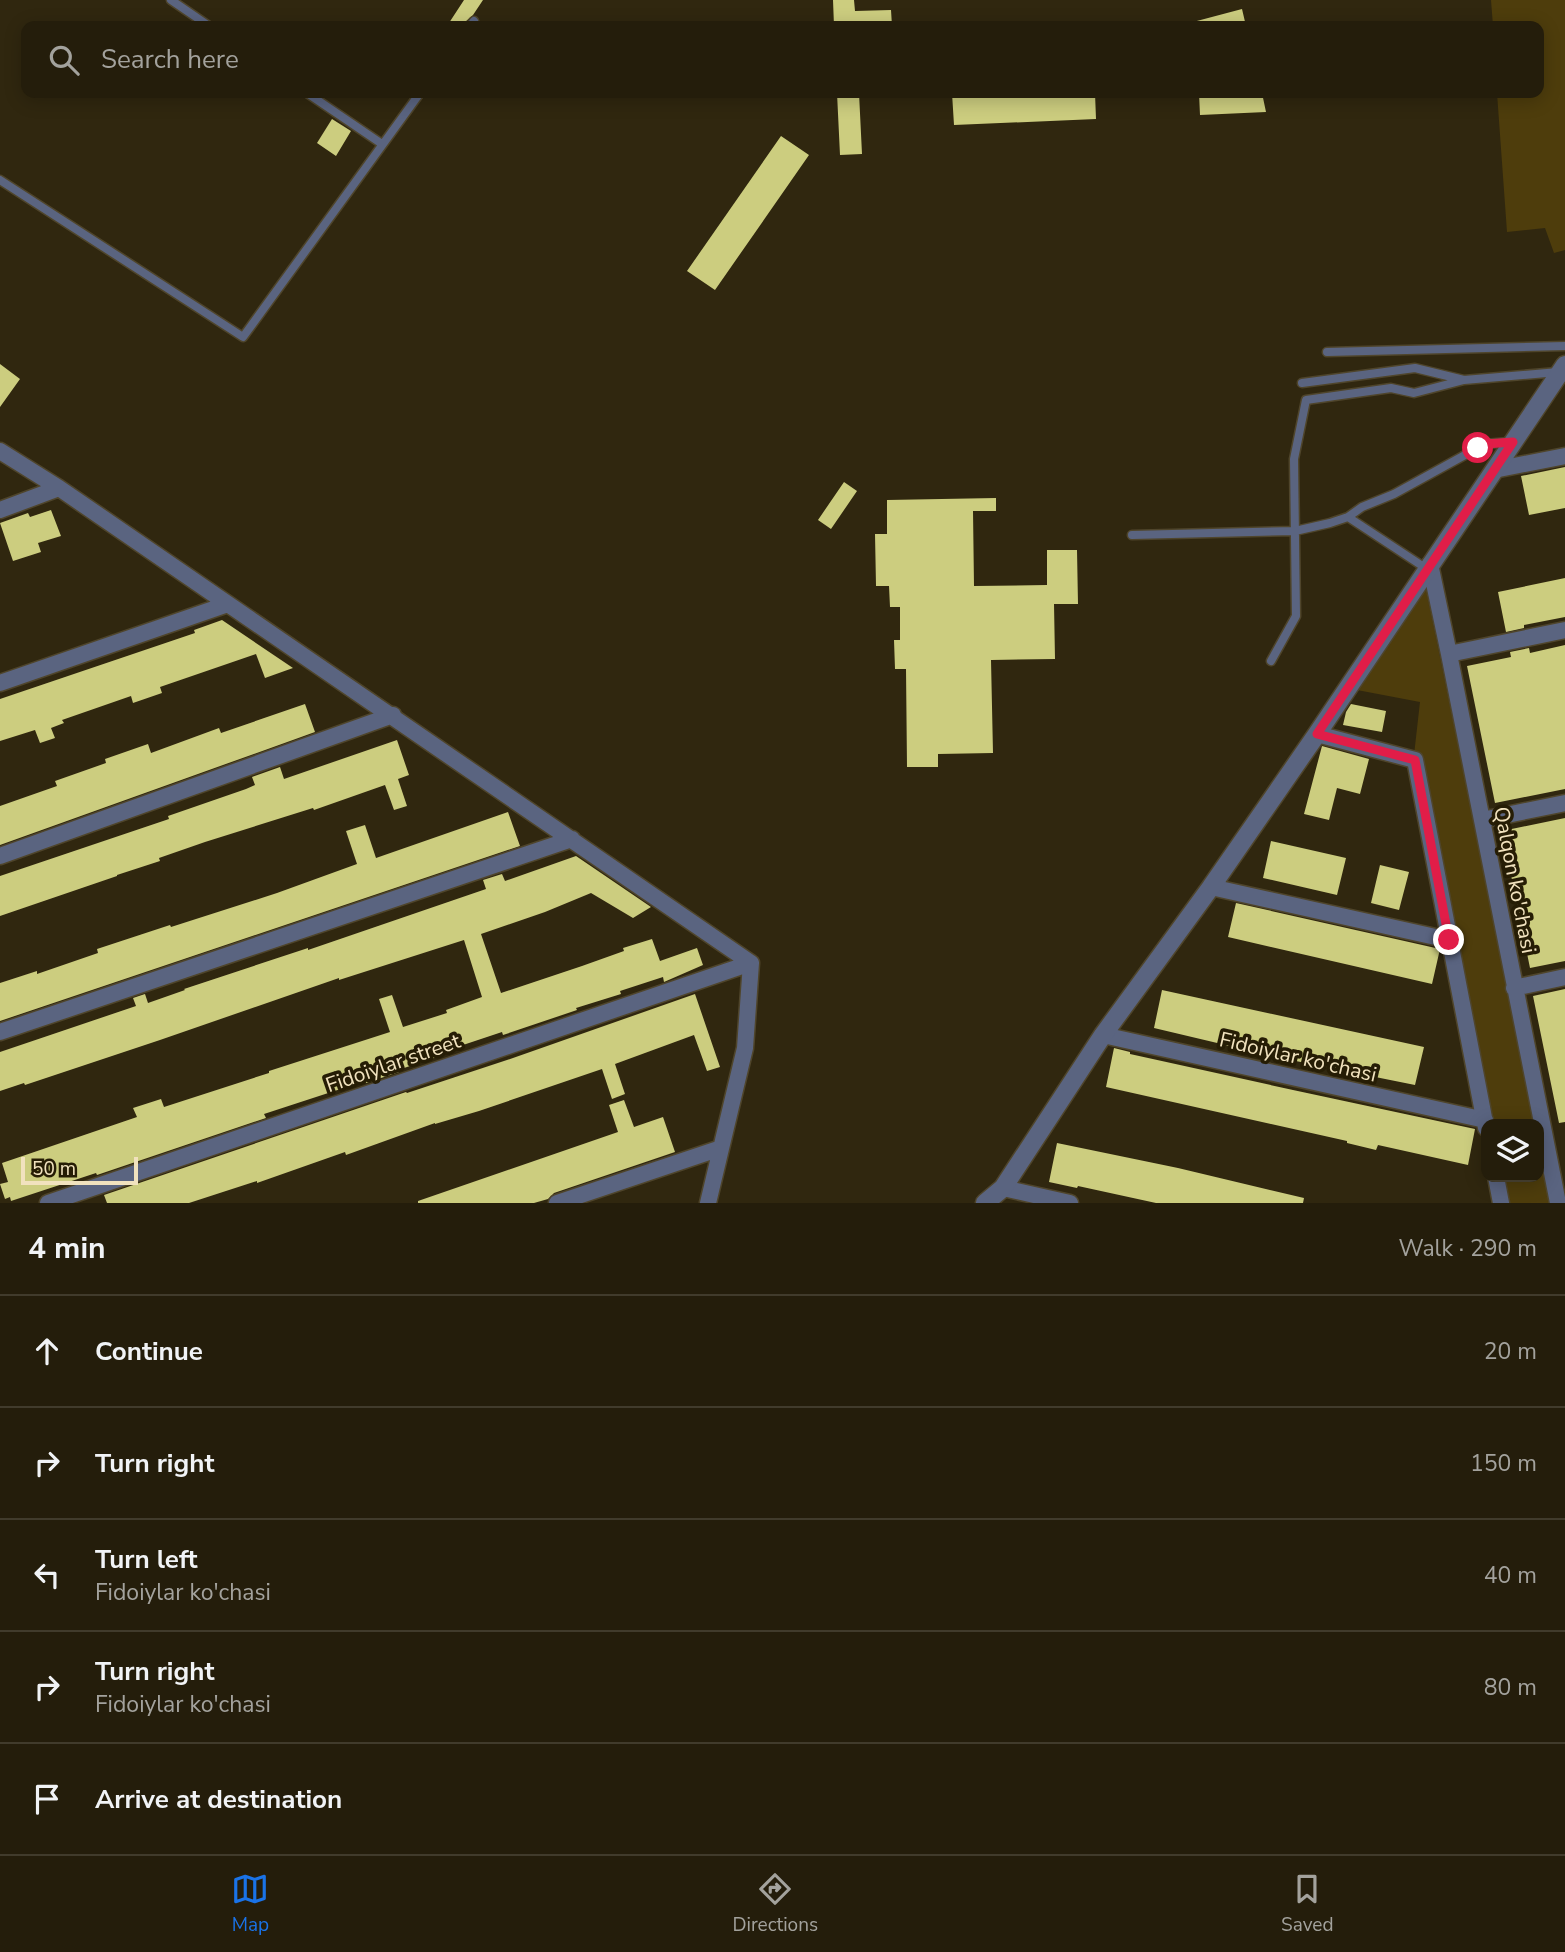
<!DOCTYPE html>
<html lang="en">
<head>
<meta charset="utf-8">
<style>
	body { margin:0; font-family:"Nunito Sans",sans-serif; background:#302a19; color:#f1f3f6 }
	.controls { position:absolute; right:21px; bottom:21px; display:grid; overflow:hidden; border-radius:14px; box-shadow:0 4px 18px #0003 }
	.controls button { width:63px; height:63px; display:grid; place-items:center; padding:0; border:0; border-bottom:2px solid #413b2c; background:#241d0b; color:#f1f3f6; font:35px sans-serif }
	.scale { position:absolute; left:21px; bottom:18px; width:117px; box-sizing:border-box; padding-left:7px; border:4px solid #f1e2be; border-top:0; font-size:19px; line-height:24px; white-space:nowrap; color:#f1e2be; -webkit-text-stroke:5px #261d05; paint-order:stroke }
	.stop { position:absolute; width:21px; height:21px; margin:-16px; border:5px solid #e11d48; border-radius:50%; background:#fff }
	.stop.end { background:#e11d48; border-color:#fff; box-shadow:0 2px 7px #0008 }
	.list { margin:0; padding:0; list-style:none }
	h2 { display:flex; justify-content:space-between; align-items:center; height:91px; margin:0; padding:0 28px; font-size:30px }
	h2 small { font-size:23px; font-weight:400; color:#a3a29d }
	.list li { display:grid; grid-template-columns:46px 1fr auto; gap:21px; align-items:center; box-sizing:border-box; height:112px; padding:0 28px; border-top:2px solid #413b2c }
	.list b { display:block; font-size:26px; white-space:nowrap }
	.list p { margin:0; font-size:23px; white-space:nowrap; color:#a3a29d }
	.list em { font-size:23px; font-style:normal; color:#a3a29d }
	.icon { flex:none; width:38px; height:38px; fill:none; stroke:currentColor; stroke-width:2; stroke-linecap:round; stroke-linejoin:round }
	.map { position:relative; flex:none; width:1565px; height:1203px; overflow:hidden }
	.search { position:absolute; background:#241d0b; box-shadow:0 4px 18px #0003; left:21px; right:21px; top:21px; height:77px; display:flex; align-items:center; gap:18px; box-sizing:border-box; padding:0 24px; border-radius:14px; color:#a3a29d; font-size:26px }
	.sheet { height:651px; background:#241d0b }
	nav { display:flex; justify-content:space-around; align-items:center; box-sizing:border-box; height:98px; border-top:2px solid #413b2c; background:#241d0b; font-size:19px; color:#a3a29d }
	nav a { display:grid; justify-items:center; gap:4px }
	nav .on { color:#1a73e8 }
	.map>svg:first-child { display:block }
	.green { fill:#4e3d0c }
	.building { fill:#cccd7f }
	.lines { fill:none; stroke-linecap:round; stroke-linejoin:round }
	.service-casing { stroke:#4f452b; stroke-width:11 }
	.minor-casing { stroke:#4f452b; stroke-width:19 }
	.tertiary-casing { stroke:#4f452b; stroke-width:21 }
	.service { stroke:#5a6480; stroke-width:8 }
	.minor { stroke:#5a6480; stroke-width:16 }
	.tertiary { stroke:#5a6480; stroke-width:18 }
	.route { stroke:#e11d48; stroke-width:9 }
	.labels { text-anchor:middle; stroke-width:7; stroke-linejoin:round; paint-order:stroke }
	.street-label { font-size:21px; fill:#f1e2be; stroke:#261d05 }
</style>
</head>
<body>
<div class="map">
<svg width="1565" height="1203" viewBox="0 0 1565 1203">
	<rect width="100%" height="100%" fill="#30270f"/>
	<path class="green" d="M1491,0H1565V250L1554,253L1545,228L1507,232L1497,93H1539V26H1493Z
		M1426,589L1536,1124H1492L1414,755L1420,702L1357,690Z
		M1539,1140L1552,1203H1508L1503,1177H1539Z"/>
	<path class="building" d="M464,0H483L473,15L465,22L464,26H447Z
		M833,0H854L855,11L891,10L892,26H834Z
		M1242,9L1246,26H1193V22Z
		M837,93H859L862,154L840,155Z
		M952,93H1095L1096,119L954,125Z
		M1199,93H1262L1266,112L1200,115Z
		M332,119L351,131L336,156L317,143Z
		M781,136L809,155L715,290L687,271Z
		M0,364L20,379L0,407Z
		M1565,467V508L1529,515L1521,476Z
		M844,482L857,491L831,529L818,520Z
		M996,498V511H973L974,586L1047,585V550H1077L1078,604H1054L1055,659L991,660L993,753L938,754V767H907L906,669H895L894,640H900V607H890L889,586H876L875,534H887V500Z
		M51,510L61,536L38,543L41,552L13,561L0,523L28,513L30,517Z
		M1565,578V617L1524,625V628L1506,632L1498,592Z
		M222,620L293,668L265,678L256,654L160,687L162,693L133,703L131,696L62,720L64,723L51,728L55,738L40,743L35,730L0,741V699L195,633L194,630Z
		M1565,645V789L1495,803L1467,666L1511,657L1510,652L1529,648L1530,653Z
		M305,704L315,732L0,845V806L57,786L55,781L106,763L105,759L148,744L151,753L219,728L221,733Z
		M1351,704L1386,711L1382,732L1343,725L1346,712Z
		M397,740L409,775L398,779L407,806L394,810L385,785L314,810L313,808L205,842L159,858L160,861L117,875V876L0,916V876L169,819L168,816L246,789L255,785L252,777L280,767L284,779Z
		M1322,746L1369,759L1360,794L1337,788L1329,820L1304,814Z
		M508,812L520,846L0,1021V983L37,971V974L98,953L97,949L170,925L171,927L277,893L357,864L346,831L365,825L376,858Z
		M1565,818V961L1530,968L1502,831Z
		M1271,841L1346,858L1337,895L1263,878Z
		M576,856L651,907L633,918L591,893L545,912L481,934L501,993L582,966L624,951L623,948L652,939L660,961L697,948L703,965L664,982L663,977L620,991L621,994L576,1008L577,1010L503,1035L502,1032L442,1052L443,1055L398,1070L399,1072L366,1083L365,1081L264,1114L266,1118L97,1175L96,1173L11,1201L10,1197L5,1199L0,1184L8,1182L2,1163L137,1117L133,1108L161,1099L164,1107L269,1073V1071L390,1032L379,999L392,995L403,1027L447,1013L446,1010L482,997L464,940L339,980V978L160,1040L25,1085L24,1083L0,1091V1052L136,1006L133,998L145,994L148,1003L185,990L184,989L308,948V950L486,889L483,880L502,874L505,881Z
		M1380,865L1409,872L1399,910L1371,903Z
		M1236,903L1440,949L1432,984L1228,937Z
		M1565,989V1122L1559,1123L1533,996Z
		M1162,990L1424,1047L1415,1085L1276,1057L1154,1028Z
		M695,994L720,1067L707,1071L694,1035L615,1064L625,1094L612,1099L602,1069L479,1111L435,1124V1123L346,1155L345,1152L257,1183V1181L189,1203H107L104,1195L406,1092L407,1093L513,1058Z
		M1114,1048L1130,1052V1054L1293,1090L1475,1129L1468,1165L1378,1145L1376,1150L1347,1143V1141L1106,1087Z
		M624,1100L634,1127L663,1117L675,1152L554,1193L548,1199L534,1203H418V1201L618,1132L609,1105Z
		M1057,1143L1178,1168L1304,1198L1303,1203H1156L1078,1186L1077,1188L1049,1182Z"/>
	<g class="lines">
		<defs>
			<path id="service" d="M171,0L209,26
				M470,26L474,21
				M307,93L382,144
				M0,180L243,337L420,93
				M1327,352L1565,346
				M1302,383L1415,368L1464,380L1558,372
				M1348,517L1427,569
				M1132,535L1295,531L1330,523L1348,517L1362,507L1394,494L1485,444L1510,442
				M1271,661L1296,616L1294,459L1306,400L1391,388L1414,393L1464,380"/>
			<path id="minor" d="M0,451L59,488L751,963
				M1494,470L1565,456
				M0,510L59,488
				M1430,564L1449,654L1558,1203
				M1449,654L1565,630
				M0,683L228,604
				M1317,734L1415,760L1486,1128
				M1482,820L1565,803
				M0,856L393,715
				M1211,887L1449,940
				M1514,988L1565,977
				M0,1032L572,839
				M1103,1035L1485,1120
				M1496,1177L1501,1203
				M1003,1188L1070,1203
				M48,1203L751,963
				M557,1203L721,1148
				M708,1203L745,1048L751,963"/>
			<path id="tertiary" d="M985,1203L1003,1188L1103,1035L1211,887L1317,734L1565,365"/>
		</defs>
		<use href="#service" class="service-casing"/>
		<use href="#minor" class="minor-casing"/>
		<use href="#tertiary" class="tertiary-casing"/>
		<use href="#service" class="service"/>
		<use href="#minor" class="minor"/>
		<use href="#tertiary" class="tertiary"/>
	</g>
	<g class="lines">
		<path class="route" d="M1449,940L1415,760L1317,734L1513,442L1485,444L1478,448"/>
	</g>
	<g class="labels">
		<g class="street-label">
			<text transform="translate(1515 880) rotate(79)" y="7">Qalqon ko'chasi</text>
			<text transform="translate(1298 1057) rotate(13)" y="7">Fidoiylar ko'chasi</text>
			<text transform="translate(393 1063) rotate(-19)" y="7">Fidoiylar street</text>
		</g>
	</g>
</svg>
<div class="controls">
<button><svg class="icon" aria-label="layers" viewBox="0 0 24 24"><path d="M12 4l9 5-9 5-9-5zM3 14l9 5 9-5"/></svg></button>
</div>
<div class="scale">50 m</div>
<div class="stop" style="left:1478px;top:448px"></div>
<div class="stop end" style="left:1449px;top:940px"></div>
<div class="search"><svg class="icon" aria-label="search" viewBox="0 0 24 24"><circle cx="10" cy="10" r="6"/><path d="M15 15l6 6"/></svg>Search here</div>
</div>
<section class="sheet">
<h2>4 min<small>Walk · 290 m</small></h2>
<ul class="list">
<li><svg class="icon" aria-label="ahead" viewBox="0 0 24 24"><path d="M12 20V5M6 11l6-6 6 6"/></svg><div><b>Continue</b></div><em>20 m</em></li>
<li><svg class="icon" aria-label="right" viewBox="0 0 24 24"><path d="M7 20v-9h11M14 6l5 5-5 5"/></svg><div><b>Turn right</b></div><em>150 m</em></li>
<li><svg class="icon" aria-label="left" viewBox="0 0 24 24"><path d="M17 20v-9H6M10 6l-5 5 5 5"/></svg><div><b>Turn left</b><p>Fidoiylar ko'chasi</p></div><em>40 m</em></li>
<li><svg class="icon" aria-label="right" viewBox="0 0 24 24"><path d="M7 20v-9h11M14 6l5 5-5 5"/></svg><div><b>Turn right</b><p>Fidoiylar ko'chasi</p></div><em>80 m</em></li>
<li><svg class="icon" aria-label="arrive" viewBox="0 0 24 24"><path d="M6 21V4h12l-3 4 3 4H6"/></svg><div><b>Arrive at destination</b></div></li>
</ul>
</section>
<nav>
<a class="on"><svg class="icon" aria-label="map" viewBox="0 0 24 24"><path d="M3 6l6-2 6 2 6-2v14l-6 2-6-2-6 2zM9 4v14M15 6v14"/></svg>Map</a>
<a><svg class="icon" aria-label="directions" viewBox="0 0 24 24"><path d="M12 3l9 9-9 9-9-9zM9 14v-3h6M13 9l2 2-2 2"/></svg>Directions</a>
<a><svg class="icon" aria-label="saved" viewBox="0 0 24 24"><path d="M7 4h10v16l-5-4-5 4z"/></svg>Saved</a>
</nav>
</body>
</html>
